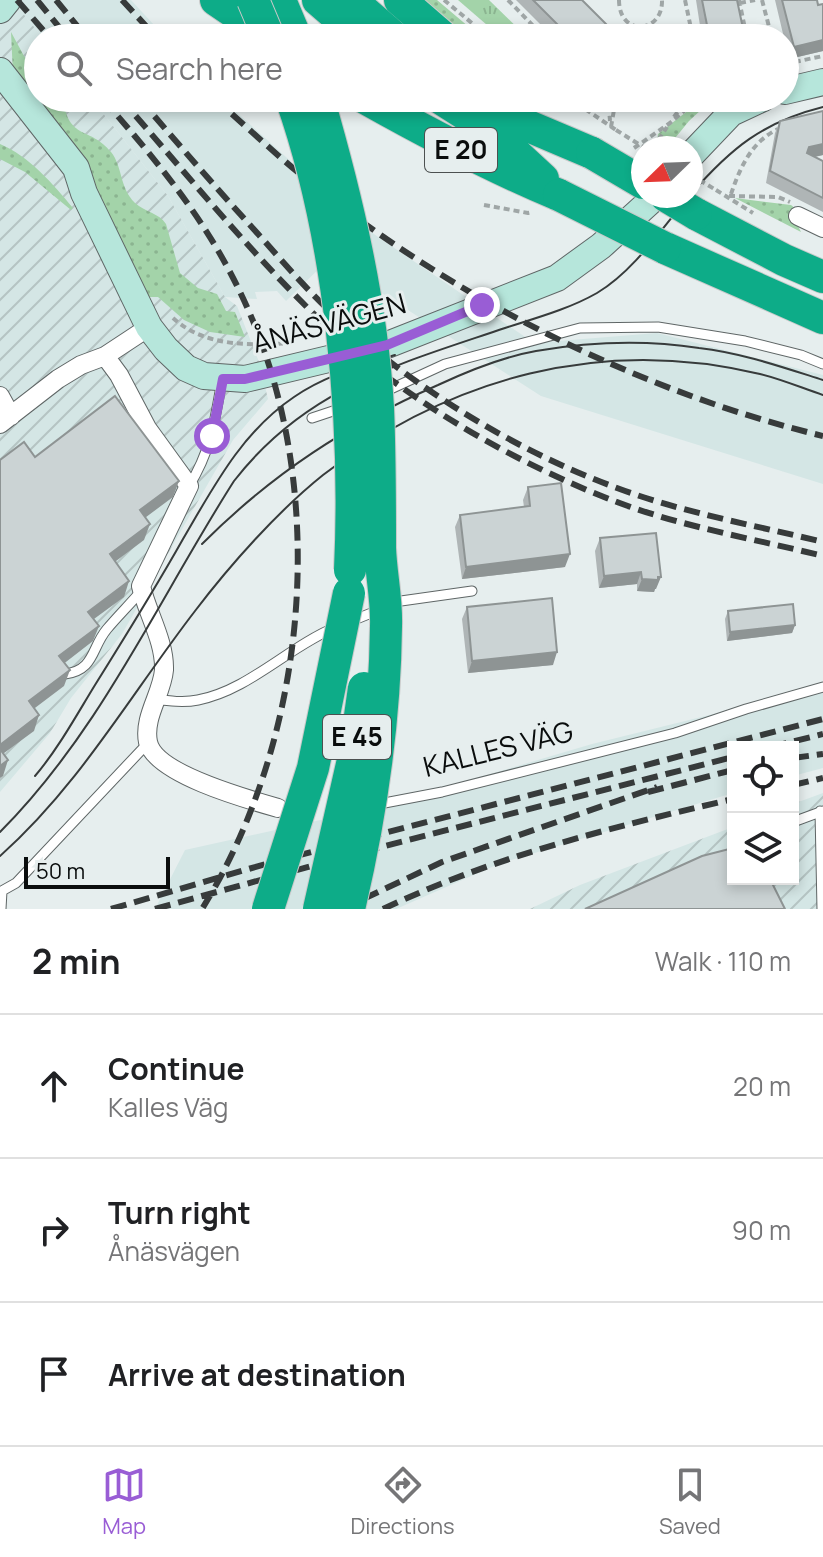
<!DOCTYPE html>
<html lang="en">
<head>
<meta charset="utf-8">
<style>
	body { margin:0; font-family:Manrope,sans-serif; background:#f2f2f2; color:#202124 }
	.controls { position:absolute; right:24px; bottom:24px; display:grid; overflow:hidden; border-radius:0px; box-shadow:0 4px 12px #0003 }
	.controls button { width:72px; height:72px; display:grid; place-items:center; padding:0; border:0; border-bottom:2px solid #e0e0e0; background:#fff; color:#202124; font:40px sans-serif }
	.compass { position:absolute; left:631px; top:136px; width:72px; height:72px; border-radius:50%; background:#fff; box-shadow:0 4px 12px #0003; rotate:247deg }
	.scale { position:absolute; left:24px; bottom:20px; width:146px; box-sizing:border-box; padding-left:8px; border:4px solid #0a0d0d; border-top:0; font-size:22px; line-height:28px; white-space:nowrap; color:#0a0d0d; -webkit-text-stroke:6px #e6eeee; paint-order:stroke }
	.stop { position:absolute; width:24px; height:24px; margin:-18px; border:6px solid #995dd5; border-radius:50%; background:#fff }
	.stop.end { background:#995dd5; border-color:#fff; box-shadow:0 2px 8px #0008 }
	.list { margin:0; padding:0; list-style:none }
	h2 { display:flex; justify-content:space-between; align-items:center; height:104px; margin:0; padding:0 32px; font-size:34px }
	h2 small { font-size:26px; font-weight:400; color:#757577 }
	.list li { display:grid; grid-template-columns:52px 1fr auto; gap:24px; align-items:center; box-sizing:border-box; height:144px; padding:0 32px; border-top:2px solid #e0e0e0 }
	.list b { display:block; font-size:30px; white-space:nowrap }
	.list p { margin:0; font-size:26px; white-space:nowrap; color:#757577 }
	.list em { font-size:26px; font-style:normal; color:#757577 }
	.icon { flex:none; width:44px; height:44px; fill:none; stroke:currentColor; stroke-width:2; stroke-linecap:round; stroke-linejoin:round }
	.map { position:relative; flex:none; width:823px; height:909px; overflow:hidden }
	.search { position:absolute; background:#fff; box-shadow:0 4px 12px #0003; left:24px; right:24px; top:24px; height:88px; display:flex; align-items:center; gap:20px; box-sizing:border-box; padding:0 28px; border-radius:44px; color:#757577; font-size:30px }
	.sheet { height:536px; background:#fff }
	nav { display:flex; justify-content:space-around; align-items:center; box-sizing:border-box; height:112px; border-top:2px solid #e0e0e0; background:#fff; font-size:22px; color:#757577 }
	nav a { display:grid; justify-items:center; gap:4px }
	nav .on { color:#995dd5 }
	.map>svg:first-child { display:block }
	.built { fill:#d4e6e5 }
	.industrial { fill:url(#industrial-furrows) }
	.grass { fill:url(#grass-dots) }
	.park { fill:url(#park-tufts) }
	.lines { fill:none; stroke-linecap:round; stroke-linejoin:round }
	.lane-casing { stroke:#5f6666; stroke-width:11 }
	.street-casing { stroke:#5f6666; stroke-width:20 }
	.secondary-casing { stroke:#5f6666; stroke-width:28 }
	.highway-casing { stroke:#c9caca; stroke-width:34 }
	.path { stroke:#9fa6a6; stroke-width:4; stroke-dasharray:6 4; stroke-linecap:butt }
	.lane { stroke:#fff; stroke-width:9 }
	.street { stroke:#fff; stroke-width:18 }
	.secondary { stroke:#b6e6db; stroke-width:26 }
	.highway { stroke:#0dac88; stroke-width:32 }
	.tram { stroke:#373b3b; stroke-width:2 }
	.rail { stroke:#373b3b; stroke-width:6; stroke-dasharray:16 8; stroke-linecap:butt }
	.highway-bridge-casing { stroke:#c9caca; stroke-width:34; stroke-linecap:butt }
	.path-bridge { stroke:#9fa6a6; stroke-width:4; stroke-dasharray:6 4; stroke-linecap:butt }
	.highway-bridge { stroke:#0dac88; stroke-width:32 }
	.wall { fill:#afb5b6 }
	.shaded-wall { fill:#8e9494 }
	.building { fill:#cbd3d4; stroke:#8e9494; stroke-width:2 }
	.route { stroke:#995dd5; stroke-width:10 }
	.labels { text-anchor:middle; stroke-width:6; stroke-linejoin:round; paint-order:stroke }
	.shield { fill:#e6eeee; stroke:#4c5050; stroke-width:2 }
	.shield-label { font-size:26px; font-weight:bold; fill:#0a0d0d }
	.street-label { font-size:28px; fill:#0a0d0d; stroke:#e6eeee }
</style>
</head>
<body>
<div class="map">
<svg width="823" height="909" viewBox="0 0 823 909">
	<defs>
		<pattern id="industrial-furrows" width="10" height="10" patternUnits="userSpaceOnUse" patternTransform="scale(2)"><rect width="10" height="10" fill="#d4e6e5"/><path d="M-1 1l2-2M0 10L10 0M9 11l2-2" fill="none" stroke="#b5c4c3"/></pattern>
		<pattern id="grass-dots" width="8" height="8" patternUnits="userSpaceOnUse" patternTransform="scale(2)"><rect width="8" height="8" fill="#a3d3a9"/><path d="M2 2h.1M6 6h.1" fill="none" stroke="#8bb490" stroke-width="1.8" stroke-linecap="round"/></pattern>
		<pattern id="park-tufts" width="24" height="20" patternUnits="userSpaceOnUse" patternTransform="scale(2)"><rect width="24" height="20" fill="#a3d3a9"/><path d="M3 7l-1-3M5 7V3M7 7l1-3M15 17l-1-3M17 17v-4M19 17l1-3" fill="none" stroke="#8bb490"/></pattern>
	</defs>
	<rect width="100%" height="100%" fill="#e6eeee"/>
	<path class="built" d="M12,0H131L166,38H43Z
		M91,98H221L362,226L534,343L657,333L823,375V484L541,396L329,259L286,301L277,291L255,292L257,299L225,297L168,196Z
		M823,687V768L793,776V747H733V793L501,863L396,909H155L185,850L379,807L592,744Z"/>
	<path class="industrial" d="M0,0H12L43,38H38V98H91L168,196L225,297L237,306L259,362L268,399L233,440L122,634L71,698L50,733L0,792Z
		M823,793V909H530L580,885L733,827V879H793V804Z"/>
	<path class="grass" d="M425,0H437L482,38H470Z
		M11,32L24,56L38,74V98H63C68,141 90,126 111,152C123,167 119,187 135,203C145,212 159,213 166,224L180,273L198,288L217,294L226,311L235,312L245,337L210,332L184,320L158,297H148L13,75Z
		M704,98H714L689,121L667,148L657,143L658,134Z
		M0,144C29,156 53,184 73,208L71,210L25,172L0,159Z
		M735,198L791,205L796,209L797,224L801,232Z"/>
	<path class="park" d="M458,0H489L528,38H502Z"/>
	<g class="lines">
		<defs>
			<path id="lane" d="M382,393L445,364L580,328L658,327L745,341L801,355L823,364
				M312,418L342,408
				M189,486C211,451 215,420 222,380
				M349,622L401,601L472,591
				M61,670L65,674C95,670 91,648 107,629C118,616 131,603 142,590
				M154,699C169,701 184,703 198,700C249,690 288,647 336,627
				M374,805L442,792L675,733L746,709L823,687
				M820,811L822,909
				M793,822L823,811
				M0,892L16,883L148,743
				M1,909L2,891"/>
			<path id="street" d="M798,216L823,228
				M105,356L119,375L147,428L189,486L141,586C147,613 165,641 164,670C162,694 143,717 148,742C155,774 250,800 278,808
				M0,396L11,416
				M0,424L58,379L81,365L105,356L149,327"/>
			<path id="secondary" d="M0,10L8,0
				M0,71L76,168L84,193L149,327L166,349L186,368L204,376L245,379L387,345L557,278L601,246L656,196
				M785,91L823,82
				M691,155L731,113L763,98"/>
			<path id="highway" d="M216,0L272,38
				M280,0L296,38
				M318,0L362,38
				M351,0L395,38
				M400,0L444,38
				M365,98C429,134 492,167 559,195
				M440,98L490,130L543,179
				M476,98L514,120L592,153
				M696,214L784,260L823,277
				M665,248L823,318"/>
		</defs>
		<use href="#lane" class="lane-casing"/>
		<use href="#street" class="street-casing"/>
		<use href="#secondary" class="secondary-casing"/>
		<use href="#highway" class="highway-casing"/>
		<path class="path" d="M444,0L490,38
			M508,0L545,38
			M619,0C619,37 663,34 662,0
			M685,0L693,38
			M739,0L747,38
			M762,0L772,38
			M740,3L755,0
			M631,38L633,26
			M785,64L823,56
			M569,98L616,130
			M602,98L609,108L610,121
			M674,117L683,104L681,98
			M611,127L615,104L640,98
			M634,148L670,123L699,98
			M653,148L667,127
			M716,190L753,213
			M731,194C740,168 751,142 778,129
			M729,196L778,197L790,202
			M484,205L528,213L533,212
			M173,318C206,348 251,345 293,343"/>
		<use href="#lane" class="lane"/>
		<use href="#street" class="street"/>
		<use href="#secondary" class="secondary"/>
		<use href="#highway" class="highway"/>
		<path class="tram" d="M691,194C731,148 763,122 823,107
			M202,544C273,473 347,425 438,385C468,371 502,357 536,351C589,342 646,340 699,348C742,353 782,367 823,380
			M35,776C58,749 76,716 95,685C125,637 155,589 183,539C214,486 242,432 294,397C324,376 360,366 395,355
			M0,832C100,732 158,600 234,481C306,388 399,364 505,328C536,318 569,309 597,293C634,271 662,228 689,196
			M0,856C79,786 131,694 195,611C230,565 278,511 323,475C450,377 602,336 760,374C781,379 802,388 823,395"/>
		<path class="rail" d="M17,0L50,38
			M37,0L68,38
			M56,0L87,38
			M122,0L157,38
			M102,98C157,161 205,218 241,294C331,482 311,733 202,909
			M120,98C185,172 248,250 319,319C399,397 514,463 617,502C683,527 755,539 823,556
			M139,98C178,144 218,190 259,235C283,262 307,290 334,315C415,389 514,450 617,488C684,513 754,525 823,542
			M214,98C246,126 277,156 310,182C456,300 641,392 823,436
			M771,747L823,734
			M793,758L823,754
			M793,785L823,778
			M648,792L733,770
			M111,909L269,863L823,719
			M155,909L373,849L733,757
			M342,909L442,862L657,787
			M383,909C495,856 613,827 733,799"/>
		<defs>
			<path id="highway-bridge" d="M253,0L269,38
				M291,98C341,240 357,420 350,570
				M318,98C347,198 372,303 378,408C380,454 380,501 380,548C381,574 387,600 386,626C385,722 371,816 349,909
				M592,153L643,183
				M559,195L665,248
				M666,196L696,214
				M268,909L313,768L349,593
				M319,909L355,751L364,688"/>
		</defs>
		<use href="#highway-bridge" class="highway-bridge-casing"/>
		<path class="path-bridge" d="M616,130L645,148
			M691,175L716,190"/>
		<use href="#highway-bridge" class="highway-bridge"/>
	</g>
	<path class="wall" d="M516,0H582L620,38H554Z
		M696,0H737L745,38L701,32Z
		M775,0H817L818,5L823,4V51L789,59Z
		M823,111V155L815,157L823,161V212L766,183L775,133L780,121Z
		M528,487L565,567L462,579L455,527L460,515L524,507L523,500Z
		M656,533V589H655L654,592L637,591V584L599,588L595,551L600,538Z
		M467,607L553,665L468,673L462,619Z
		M728,611L795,625L792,633L727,641L725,619Z"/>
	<path class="shaded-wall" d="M823,40V51L789,59L794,47Z
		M823,144V155L804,159L809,147Z
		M179,481L173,497L134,526L140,510Z
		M150,524L144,540L104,570L110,554Z
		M570,554L565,567L462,579L466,567Z
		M641,572L637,584L599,588L604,576Z
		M661,577L656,589H655L654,592L637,591L642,579Z
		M129,581L124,597L83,627L88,612Z
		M795,625L792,633L727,641L730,632Z
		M99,626L93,641L53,672L59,656Z
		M557,652L553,665L468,673L472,661Z
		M70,670L64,686L23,717L29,701Z
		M39,715L34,731L0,756V745Z
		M8,760L3,776L0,778V766Z"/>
	<path class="building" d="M533,0H582L620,38H571Z
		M702,0H737L745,38H675L708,30Z
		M782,0H817L818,5L823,4V40L794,47Z
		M823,111V144L809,147L807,153L823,161V198L770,171L780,121Z
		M115,396L179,481L140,510L150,524L110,554L129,581L88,612L99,626L59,656L70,670L29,701L39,715L0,745V460L24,442L35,457Z
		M561,483L570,554L466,567L460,515L530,506L528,487Z
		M656,533L661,577H658V580L642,579L641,572L604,576L600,538Z
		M552,598L557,652L472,661L467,607Z
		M793,604L795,625L730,632L728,611Z
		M0,749L8,760L0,766Z
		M733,848V879H770L785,909H585L702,856Z"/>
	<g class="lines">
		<path class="route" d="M212,436L223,379H245L387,345L482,305"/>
	</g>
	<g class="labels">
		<g class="shield">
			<rect x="425" y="128" width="72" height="44" rx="6"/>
			<rect x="323" y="715" width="68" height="44" rx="6"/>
		</g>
		<g class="shield-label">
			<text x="461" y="159">E 20</text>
			<text x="357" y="746">E 45</text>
		</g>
		<g class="street-label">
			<text transform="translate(329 323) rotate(-15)" y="10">ÅNÄSVÄGEN</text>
			<text transform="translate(498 749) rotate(-14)" y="10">KALLES VÄG</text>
		</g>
	</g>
</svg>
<div class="controls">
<button><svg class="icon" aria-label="locate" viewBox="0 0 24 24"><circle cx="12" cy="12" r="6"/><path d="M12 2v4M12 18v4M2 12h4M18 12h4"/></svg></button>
<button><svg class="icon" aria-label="layers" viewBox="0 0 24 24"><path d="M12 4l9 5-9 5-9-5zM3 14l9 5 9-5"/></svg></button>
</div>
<svg class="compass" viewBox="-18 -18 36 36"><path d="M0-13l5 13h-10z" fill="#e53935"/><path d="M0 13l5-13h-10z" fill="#757577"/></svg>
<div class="scale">50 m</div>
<div class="stop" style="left:212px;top:436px"></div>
<div class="stop end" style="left:482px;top:305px"></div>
<div class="search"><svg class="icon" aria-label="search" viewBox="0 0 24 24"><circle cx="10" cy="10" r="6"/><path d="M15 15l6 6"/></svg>Search here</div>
</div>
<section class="sheet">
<h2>2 min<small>Walk · 110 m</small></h2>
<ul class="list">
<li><svg class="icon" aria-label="ahead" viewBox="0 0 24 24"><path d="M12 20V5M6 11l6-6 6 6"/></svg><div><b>Continue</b><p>Kalles Väg</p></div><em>20 m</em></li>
<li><svg class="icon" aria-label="right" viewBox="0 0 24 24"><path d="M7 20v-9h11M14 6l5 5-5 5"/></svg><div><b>Turn right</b><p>Ånäsvägen</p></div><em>90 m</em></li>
<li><svg class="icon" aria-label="arrive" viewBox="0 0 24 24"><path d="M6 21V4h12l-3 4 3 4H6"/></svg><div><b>Arrive at destination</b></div></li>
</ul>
</section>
<nav>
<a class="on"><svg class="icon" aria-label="map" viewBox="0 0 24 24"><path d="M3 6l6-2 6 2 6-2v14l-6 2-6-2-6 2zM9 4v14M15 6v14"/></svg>Map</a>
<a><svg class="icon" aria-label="directions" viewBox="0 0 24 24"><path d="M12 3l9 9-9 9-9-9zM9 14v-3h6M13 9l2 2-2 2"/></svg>Directions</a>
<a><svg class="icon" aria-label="saved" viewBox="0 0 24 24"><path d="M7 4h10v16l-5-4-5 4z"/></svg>Saved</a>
</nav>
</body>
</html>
